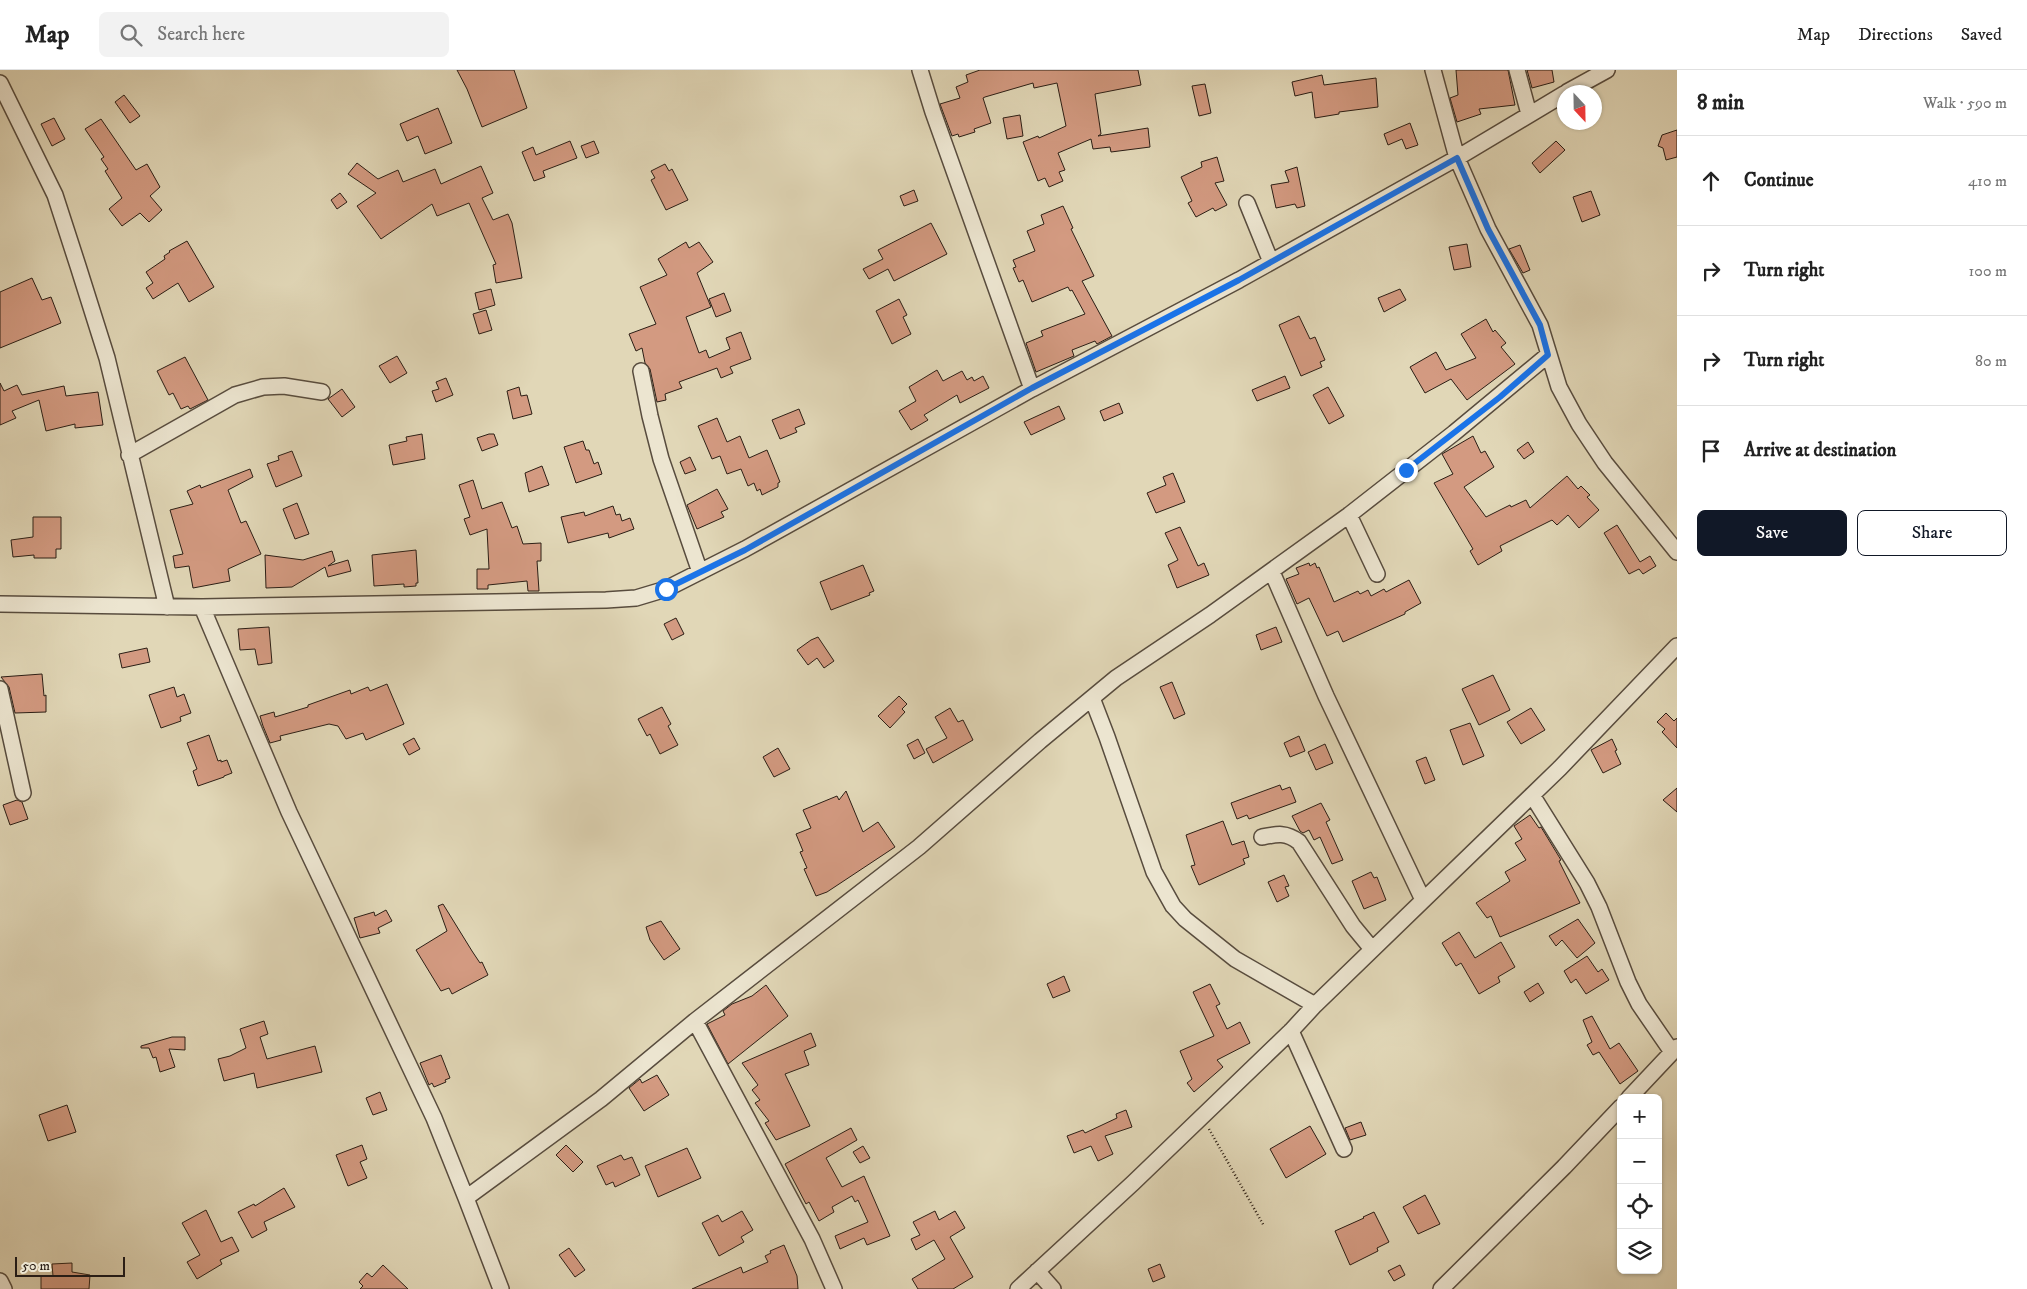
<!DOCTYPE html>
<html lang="en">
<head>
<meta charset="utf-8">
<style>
	body { margin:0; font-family:"IM FELL DW Pica",serif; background:#f2f2f2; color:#222 }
	.controls { position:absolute; right:15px; bottom:15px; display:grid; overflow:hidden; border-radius:8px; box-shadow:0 1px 4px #0004 }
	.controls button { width:45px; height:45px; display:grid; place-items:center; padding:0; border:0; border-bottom:1px solid #e0e0e0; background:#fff; color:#222; font:25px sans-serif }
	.compass { position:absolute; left:1557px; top:15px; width:45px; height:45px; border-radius:50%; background:#fff; box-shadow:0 1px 4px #0004; rotate:158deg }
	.scale { position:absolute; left:15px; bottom:12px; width:110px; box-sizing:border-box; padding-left:5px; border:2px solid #2b1e15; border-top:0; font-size:14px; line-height:18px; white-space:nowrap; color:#2b1e15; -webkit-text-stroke:4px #ece5d0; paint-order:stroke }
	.stop { position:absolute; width:15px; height:15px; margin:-11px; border:4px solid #1a73e8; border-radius:50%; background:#fff }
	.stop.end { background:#1a73e8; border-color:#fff; box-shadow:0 1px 5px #0008 }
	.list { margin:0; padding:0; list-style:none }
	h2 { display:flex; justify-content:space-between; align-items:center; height:65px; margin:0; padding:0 20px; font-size:21px }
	h2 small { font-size:16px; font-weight:400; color:#767676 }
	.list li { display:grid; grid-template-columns:32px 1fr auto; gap:15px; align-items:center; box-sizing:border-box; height:90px; padding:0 20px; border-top:1px solid #e0e0e0 }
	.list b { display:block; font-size:19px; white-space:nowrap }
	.list em { font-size:16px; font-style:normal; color:#767676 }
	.actions { display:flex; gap:10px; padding:15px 20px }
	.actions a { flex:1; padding:11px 0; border:1px solid #111827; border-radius:8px; text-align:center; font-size:18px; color:#111827 }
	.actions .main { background:#111827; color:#fff }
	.icon { flex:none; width:28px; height:28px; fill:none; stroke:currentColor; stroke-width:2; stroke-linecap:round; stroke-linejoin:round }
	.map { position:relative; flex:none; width:1677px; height:1219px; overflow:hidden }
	header { display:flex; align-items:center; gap:30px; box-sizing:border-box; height:70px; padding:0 25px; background:#fff; border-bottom:1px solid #e0e0e0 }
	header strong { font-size:24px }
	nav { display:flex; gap:28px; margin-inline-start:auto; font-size:18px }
	.search { width:350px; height:45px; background:#f2f2f2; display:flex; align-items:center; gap:12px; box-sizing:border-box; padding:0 18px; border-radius:8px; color:#767676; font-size:19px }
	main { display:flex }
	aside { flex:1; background:#fff }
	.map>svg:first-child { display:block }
	.building { fill:#d39a81; stroke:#2b1e15 }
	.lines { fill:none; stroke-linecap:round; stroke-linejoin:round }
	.street-casing { stroke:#584c3e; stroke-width:18 }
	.path { stroke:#2b1e15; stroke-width:2.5; stroke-dasharray:1 2.5; stroke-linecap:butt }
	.street { stroke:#ece5d0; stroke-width:15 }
	.route { stroke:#1a73e8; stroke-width:6 }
</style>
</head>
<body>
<header>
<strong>Map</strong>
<div class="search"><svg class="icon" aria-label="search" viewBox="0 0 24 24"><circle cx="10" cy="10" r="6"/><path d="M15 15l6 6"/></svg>Search here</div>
<nav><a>Map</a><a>Directions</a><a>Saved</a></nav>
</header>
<main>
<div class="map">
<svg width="1677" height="1219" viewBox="0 0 1677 1219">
	<rect width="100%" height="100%" fill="#e1d7b7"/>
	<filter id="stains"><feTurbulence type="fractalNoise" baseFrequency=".004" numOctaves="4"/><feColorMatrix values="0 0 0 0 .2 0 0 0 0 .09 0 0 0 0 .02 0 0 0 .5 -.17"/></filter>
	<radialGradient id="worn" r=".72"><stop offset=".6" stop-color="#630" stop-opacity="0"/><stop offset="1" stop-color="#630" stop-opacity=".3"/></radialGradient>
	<path class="building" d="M457,0H514L527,38L482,57L467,19Z
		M980,0H1138L1141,15L1095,24L1101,64L1098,66L1148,58L1150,77L1111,82L1110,77L1093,79L1091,69L1058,83L1065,100L1059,102L1063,111L1049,117L1045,108L1038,111L1023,72L1038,66L1039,68L1066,56L1057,13L1034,18L1033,13L985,27L983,28L991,53L974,59L975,62L959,67L958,64L952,66L940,34L960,28L956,17L968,12L966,5Z
		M1456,0H1508L1515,35L1479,39L1481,44L1457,52L1450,28L1458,25Z
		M1527,0H1552L1554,12L1532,18Z
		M1322,5L1324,15L1376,8L1378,37L1339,42V44L1315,48L1312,22L1295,26L1292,12Z
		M1205,14L1211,43L1199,46L1192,16Z
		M124,25L140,46L130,53L115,32Z
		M438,38L452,73L425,84L418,66L407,71L400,54Z
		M1020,45L1023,66L1007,69L1003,48Z
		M54,48L65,69L52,76L41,54Z
		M101,49L136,100L147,94L160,117L150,126L162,140L149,152L140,143L122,156L109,139L122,128L105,101L108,99L101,89L104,87L85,59Z
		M1410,53L1418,75L1406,79L1402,69L1388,75L1384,64Z
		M1677,60V87L1666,90L1663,78L1658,76L1662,65Z
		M570,71L577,88L543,101L545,107L534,111L522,82L533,77L536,85Z
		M594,71L599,83L586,88L581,76Z
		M1556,71L1565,80L1540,103L1532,93Z
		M1217,87L1224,111L1215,113L1227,135L1215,141L1213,138L1196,147L1188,133L1192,131L1181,107L1202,97L1201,92Z
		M357,93L378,109L398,100L403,112L435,99L441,114L481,96L493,123L482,128L493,150L508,144L512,153L522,208L496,213L493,195L496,194L469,133L437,146L432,134L381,169L357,136L376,123L348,104Z
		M665,94L669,101L672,99L688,130L666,140L651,110L655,108L651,101Z
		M1297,97L1305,136L1297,138L1295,134L1276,138L1271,115L1289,112L1285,101Z
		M914,120L918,131L904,136L900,126Z
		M1591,121L1600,145L1582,152L1573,127Z
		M340,123L347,132L337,139L331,130Z
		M1063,136L1073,158L1071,159L1094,206L1082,211L1112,266L1097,274L1095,271L1072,280L1074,286L1036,302L1026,273L1043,266L1041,261L1085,244L1072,220L1070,221L1068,217L1032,232L1023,210L1019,212L1013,198L1016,197L1013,190L1035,181L1027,161L1044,154L1041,145Z
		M931,153L947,184L894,211L888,199L869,209L863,199L883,189L878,180Z
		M187,171L214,217L189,232L178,213L153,229L146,218L153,213L146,202L165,189L164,186L170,182L169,181Z
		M686,172L689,178L699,172L713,192L697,203L711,237L686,247L699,283L706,280L709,288L730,279L726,268L741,262L751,289L730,297L733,303L721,308L717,298L679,312L682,318L665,324L666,330L657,332L650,299L645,293L642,278L636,281L629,264L656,254L640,217L667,205L658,189Z
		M1467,174L1471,197L1454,200L1449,177Z
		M1520,175L1530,200L1523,203L1509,179Z
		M32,208L42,230L51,227L61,253L0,278V222Z
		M491,219L495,235L479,240L475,223Z
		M1400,219L1406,230L1384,242L1378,228Z
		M724,223L731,241L716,247L709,229Z
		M899,229L907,245L903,247L911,264L892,274L876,241Z
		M486,240L492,260L479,264L473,244Z
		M1299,246L1310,269L1315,267L1325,290L1320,292L1322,297L1301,306L1279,255Z
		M1486,249L1493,262L1495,260L1506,273L1501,277L1515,294L1467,330L1451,309L1425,323L1410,297L1436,282L1446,300L1476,288L1461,264Z
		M397,286L407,303L390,313L379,296Z
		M185,287L208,330L190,339L188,336L181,339L173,323L169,325L157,301Z
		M937,300L943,311L962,301L967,310L972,307L974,311L983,306L989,318L960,333L957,325L924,345L928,350L911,360L899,341L916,331L909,317Z
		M1285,306L1290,318L1257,331L1252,320Z
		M446,308L453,325L436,332L432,321L439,319L436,312Z
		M0,313L4,321L17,315L22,325L64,316L66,326L98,322L103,355L75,358V354L46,361L39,330L12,341L16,348L0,355Z
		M519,317L521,326L527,325L532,344L513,349L507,321Z
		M1328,317L1344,346L1329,354L1313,325Z
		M342,319L355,337L342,347L328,329Z
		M1119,333L1123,343L1104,351L1100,341Z
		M1059,336L1065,349L1031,365L1024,352Z
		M799,339L805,354L795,358L797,362L780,369L772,350Z
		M717,348L727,372L740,366L749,388L767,380L780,412L778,413V417L762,425L760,419L757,421L754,413L748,416L741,399L727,404L720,386L712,389L698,356Z
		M422,364L425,389L393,395L389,375L407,371L406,367Z
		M489,364H494L498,375L482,381L477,368Z
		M1473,366L1481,383L1485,381L1494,397L1464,417L1486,447L1510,435L1511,437L1526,430L1530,438L1567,406L1578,419L1581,416L1590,425L1587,427L1599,440L1579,458L1568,445L1557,455L1552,450L1500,476L1502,481L1478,495L1470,481L1473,479L1434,413L1453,404L1442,384Z
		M583,371L586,380H589L594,394L598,392L602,404L576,413L564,377Z
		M1528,372L1534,382L1524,389L1517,380Z
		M292,381L302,406L276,417L267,394L279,390L278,386Z
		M690,387L696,400L685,404L680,392Z
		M542,396L549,415L529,422L525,403Z
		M250,399L253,407L228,420L241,453L246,451L261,484L228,499L230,511L193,518L189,496L175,498L173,486L183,484L170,440L193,434L187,421L200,415L201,418Z
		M1173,403L1185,432L1156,443L1147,423L1166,415L1163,407Z
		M473,410L482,439L502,432L512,458L517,456L523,474L541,473V491H537L539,521H528L527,511L488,515V519H477V499H489L487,459L470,465L464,449L470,447L459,415Z
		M717,419L728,439L721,442L724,447L697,459L687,435Z
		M297,433L309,464L295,469L283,439Z
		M613,436L616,445L620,444L622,451L630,448L634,459L609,468L608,463L568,473L561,447L584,442L585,446Z
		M33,447H61V479H56V488H34V485L13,487L11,470L33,467Z
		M1617,455L1640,492L1650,486L1656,496L1643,504L1639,499L1629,504L1604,463Z
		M1180,457L1198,496L1204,493L1209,505L1177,518L1168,495L1178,490L1165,463Z
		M416,480L418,513H416V516L404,517V514L374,516L372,485Z
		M332,481L335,491L328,496L348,490L351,501L328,507L325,497L292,517L266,518L265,485L303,490Z
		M1309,493L1310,496L1315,493L1317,498L1319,497L1334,532L1358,521L1360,524L1368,520L1371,526L1384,519L1386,522L1409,510L1421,533L1405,542V544L1343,572L1338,561L1327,566L1309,528L1297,534L1286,509L1299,504L1296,498Z
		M863,495L874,521L869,523L870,525L831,540L820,512Z
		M676,548L684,564L672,570L664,554Z
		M269,557L272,593L258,595L255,579L240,580L238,559Z
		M1276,557L1282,572L1261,580L1256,565Z
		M818,567L834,591L824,598L817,588L808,595L797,580L811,570Z
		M147,578L150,592L122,598L119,584Z
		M42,604L44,626L46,625V642L15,643L9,617L1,607Z
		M1493,605L1510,640L1479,655L1462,619Z
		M1172,612L1185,644L1174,649L1160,617Z
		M387,614L404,654L366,670L363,663L346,669L338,656L329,654L280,666L281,670L270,673L263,656L260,646L274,642L275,647L308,637V635L350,620L351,624L368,617L370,621Z
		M174,617L177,627L184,624L191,643L180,647L181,651L161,658L149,625Z
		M899,626L907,634L902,639L905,642L890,658L878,646Z
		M662,637L671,654L668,656L678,675L660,684L650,664L647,666L638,649Z
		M950,638L958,652L963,650L973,670L933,693L926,679L947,668L935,647Z
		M1531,638L1545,660L1521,674L1507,652Z
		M1666,643L1674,651L1677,648V678L1662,662L1665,659L1657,652Z
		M1470,653L1484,686L1463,695L1450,660Z
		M209,665L218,691L221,690V692L227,690L232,703L224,706V707L198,716L193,701L197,699L187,673Z
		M1299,666L1305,681L1290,687L1284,673Z
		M414,668L420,679L409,685L403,674Z
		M918,669L925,683L914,689L907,675Z
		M1612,669L1617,680L1615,681L1621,694L1603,703L1591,680Z
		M1325,674L1333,693L1316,700L1308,682Z
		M778,678L790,699L774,707L763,687Z
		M1426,687L1435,710L1425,714L1416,691Z
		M1280,715L1282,720L1290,717L1296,732L1249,749L1247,745L1237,749L1231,733Z
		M1677,718V742L1663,730Z
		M846,721L863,762L878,752L895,777L827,822L816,826L804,799L807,798L800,782L803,781L796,764L811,758L803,740L837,726L839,730Z
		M17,730L22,732L28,749L10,755L3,735Z
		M1321,733L1330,750L1326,752L1343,790L1332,794L1320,767L1314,770L1309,760L1303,763L1300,761L1292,746Z
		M1530,745L1539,758L1541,757L1561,790L1559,791L1580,833L1500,867L1491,846L1487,848L1476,833L1510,811L1505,802L1526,790L1515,773L1522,769L1514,756Z
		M1223,751L1232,775L1244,771L1249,787L1243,789L1245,794L1199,815L1191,796L1195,795L1186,765Z
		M1371,802L1374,808L1377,807L1386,830L1364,839L1352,811Z
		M1284,805L1289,816L1285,817L1289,826L1277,832L1268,812Z
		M443,834L472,881L480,893L482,892L488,905L452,924L449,918L441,921L416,880L447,861L438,836Z
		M386,840L392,851L378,858L380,863L360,868L354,848L374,842L375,846Z
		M1578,849L1595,873L1577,888L1562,870L1556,876L1549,866Z
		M661,851L680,879L664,890L650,870L646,857Z
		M1459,862L1475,888L1501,872L1515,897L1498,907L1500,912L1479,924L1461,893L1456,896L1442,873Z
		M1587,886L1598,902L1602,899L1609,910L1586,924L1576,909L1571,913L1564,901Z
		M1064,906L1070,921L1053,928L1047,914Z
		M1538,913L1544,923L1530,932L1524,922Z
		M1210,914L1220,934L1216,936L1227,959L1240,952L1250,973L1217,990L1223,997L1194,1022L1187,1013L1192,1009L1180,981L1214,966L1193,922Z
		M766,915L788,946L728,994L707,954L725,945L723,941L732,934L752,926Z
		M1592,946L1610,979L1619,973L1638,1001L1620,1014L1599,982L1593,985L1587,975L1592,972L1583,950Z
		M264,951L268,964L260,967L267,989L315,976L322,1002L257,1018L254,1003L224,1011L218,989L230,986L246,978L240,959Z
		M811,963L816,976L804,981L809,995L785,1004L810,1056L776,1070L765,1053L769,1051L755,1033L760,1030L752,1020L758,1015L742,993Z
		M172,967H185V980L169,979L175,997L160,1002L156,987L153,988L149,978H141V976Z
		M441,985L450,1008L445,1010L446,1012L434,1017L432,1013L429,1015L420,993Z
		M657,1005L669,1025L644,1041L629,1018L640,1009L642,1013Z
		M380,1022L387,1040L373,1045L366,1028Z
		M67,1035L76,1062L48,1071L39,1045Z
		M1126,1040L1132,1057L1105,1066L1113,1084L1098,1091L1091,1076L1074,1083L1067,1066L1083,1060L1085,1063L1117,1048L1116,1044Z
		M1361,1052L1366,1065L1350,1070L1345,1058Z
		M1310,1056L1326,1084L1286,1108L1270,1079Z
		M851,1058L857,1070L826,1088L842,1117L864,1106L890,1166L867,1175L864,1168L840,1179L835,1166L868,1152L858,1130L855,1132L852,1126L832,1137L834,1142L819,1151L809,1132L806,1134L785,1094Z
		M362,1075L367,1089L360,1092L367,1108L348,1116L336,1085Z
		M566,1075L583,1092L573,1102L556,1085Z
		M863,1076L870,1088L860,1093L853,1082Z
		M687,1078L701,1108L658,1127L645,1096Z
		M621,1085L624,1090L632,1087L640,1105L615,1117L613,1112L606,1115L597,1096Z
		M284,1118L295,1137L264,1152L267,1160L252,1168L238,1142L254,1134L255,1136Z
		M1425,1125L1440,1154L1418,1164L1403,1137Z
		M206,1140L221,1172L232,1167L239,1181L220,1190L222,1194L197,1209L187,1192L200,1185L182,1153Z
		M742,1141L753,1160L741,1167L744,1172L719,1186L702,1153L718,1145L722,1152Z
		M935,1141L939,1150L955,1141L965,1158L950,1167L973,1207L953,1219H918L912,1209L945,1189L934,1170L916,1180L911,1169L920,1165L913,1152Z
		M1374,1142L1389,1172L1377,1178L1378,1181L1350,1195L1335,1161L1364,1148L1363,1147Z
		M784,1175L797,1206L798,1219H692L741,1197L743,1203L768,1192L765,1186L771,1183L770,1181Z
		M569,1178L585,1200L575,1207L559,1185Z
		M72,1193V1202L90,1205L89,1219H41V1206H53L52,1194Z
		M1160,1194L1165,1207L1153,1212L1148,1199Z
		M383,1195L408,1219H360L363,1216L359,1212L367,1203L372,1207Z
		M1400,1195L1405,1205L1394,1211L1388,1201Z"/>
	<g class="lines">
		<defs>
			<path id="street" d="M920,0L933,42L1032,319
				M1433,0L1457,88L1488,159L1540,255L1559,317L1579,354L1605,393L1677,482
				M1517,0L1529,44
				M0,13L55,125L78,196L107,288L167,537
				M1567,22L1607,0
				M1247,133L1271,192
				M641,301L650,346L661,389L700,502
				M129,385L235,325L263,317L284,316L322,322
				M1349,445L1377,504
				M1272,502L1326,626L1423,830
				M0,534L202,537L606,530L636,528L666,519L745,479L1032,319L1239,210L1457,88L1564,24
				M202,537L289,742L434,1048L466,1128L501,1219
				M0,619L23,723
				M1092,628L1107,667L1154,802L1173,836L1185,849L1235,889L1315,935
				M1532,725L1587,813L1599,837L1628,912L1639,934L1672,982
				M1262,767C1277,764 1286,762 1299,772L1353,856L1372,879
				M695,951L812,1169L834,1219
				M1291,961L1344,1079
				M1629,1028L1677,977
				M466,1128L601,1029L695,951L919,777L1040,671L1116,608L1210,545L1349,445L1454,363L1548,285
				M1037,1201L1053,1219
				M0,1211L4,1219
				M1018,1219L1133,1113L1291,961L1315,935L1560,698L1677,576
				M1441,1219L1564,1097L1621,1037"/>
		</defs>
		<use href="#street" class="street-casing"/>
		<path class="path" d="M1209,1059L1264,1156"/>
		<use href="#street" class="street"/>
	</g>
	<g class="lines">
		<path class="route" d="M666,519L745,480L1032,318L1239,210L1457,88L1488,159L1540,255L1548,285L1500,327L1406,400"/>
	</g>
	<rect width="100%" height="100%" filter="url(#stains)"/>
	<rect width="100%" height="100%" fill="url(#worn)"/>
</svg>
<div class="controls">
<button>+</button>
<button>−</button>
<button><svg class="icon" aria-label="locate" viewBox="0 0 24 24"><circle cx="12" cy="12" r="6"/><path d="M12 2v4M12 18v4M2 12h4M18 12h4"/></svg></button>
<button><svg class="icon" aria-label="layers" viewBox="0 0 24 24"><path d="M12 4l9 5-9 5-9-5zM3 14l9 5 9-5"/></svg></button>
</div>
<svg class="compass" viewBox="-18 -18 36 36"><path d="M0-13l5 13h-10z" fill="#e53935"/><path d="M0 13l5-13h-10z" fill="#767676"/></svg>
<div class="scale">50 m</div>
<div class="stop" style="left:666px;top:519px"></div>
<div class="stop end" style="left:1406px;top:400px"></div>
</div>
<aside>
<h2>8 min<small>Walk · 590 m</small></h2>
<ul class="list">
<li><svg class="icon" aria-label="ahead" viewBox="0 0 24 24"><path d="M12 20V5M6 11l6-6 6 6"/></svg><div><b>Continue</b></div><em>410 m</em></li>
<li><svg class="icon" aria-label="right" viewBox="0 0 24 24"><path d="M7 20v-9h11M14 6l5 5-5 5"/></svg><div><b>Turn right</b></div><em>100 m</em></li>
<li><svg class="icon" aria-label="right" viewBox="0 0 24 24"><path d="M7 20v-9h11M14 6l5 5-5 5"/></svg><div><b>Turn right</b></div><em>80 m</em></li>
<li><svg class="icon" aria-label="arrive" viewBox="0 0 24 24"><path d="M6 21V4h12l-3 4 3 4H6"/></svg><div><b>Arrive at destination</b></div></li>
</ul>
<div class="actions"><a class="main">Save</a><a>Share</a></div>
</aside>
</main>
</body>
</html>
